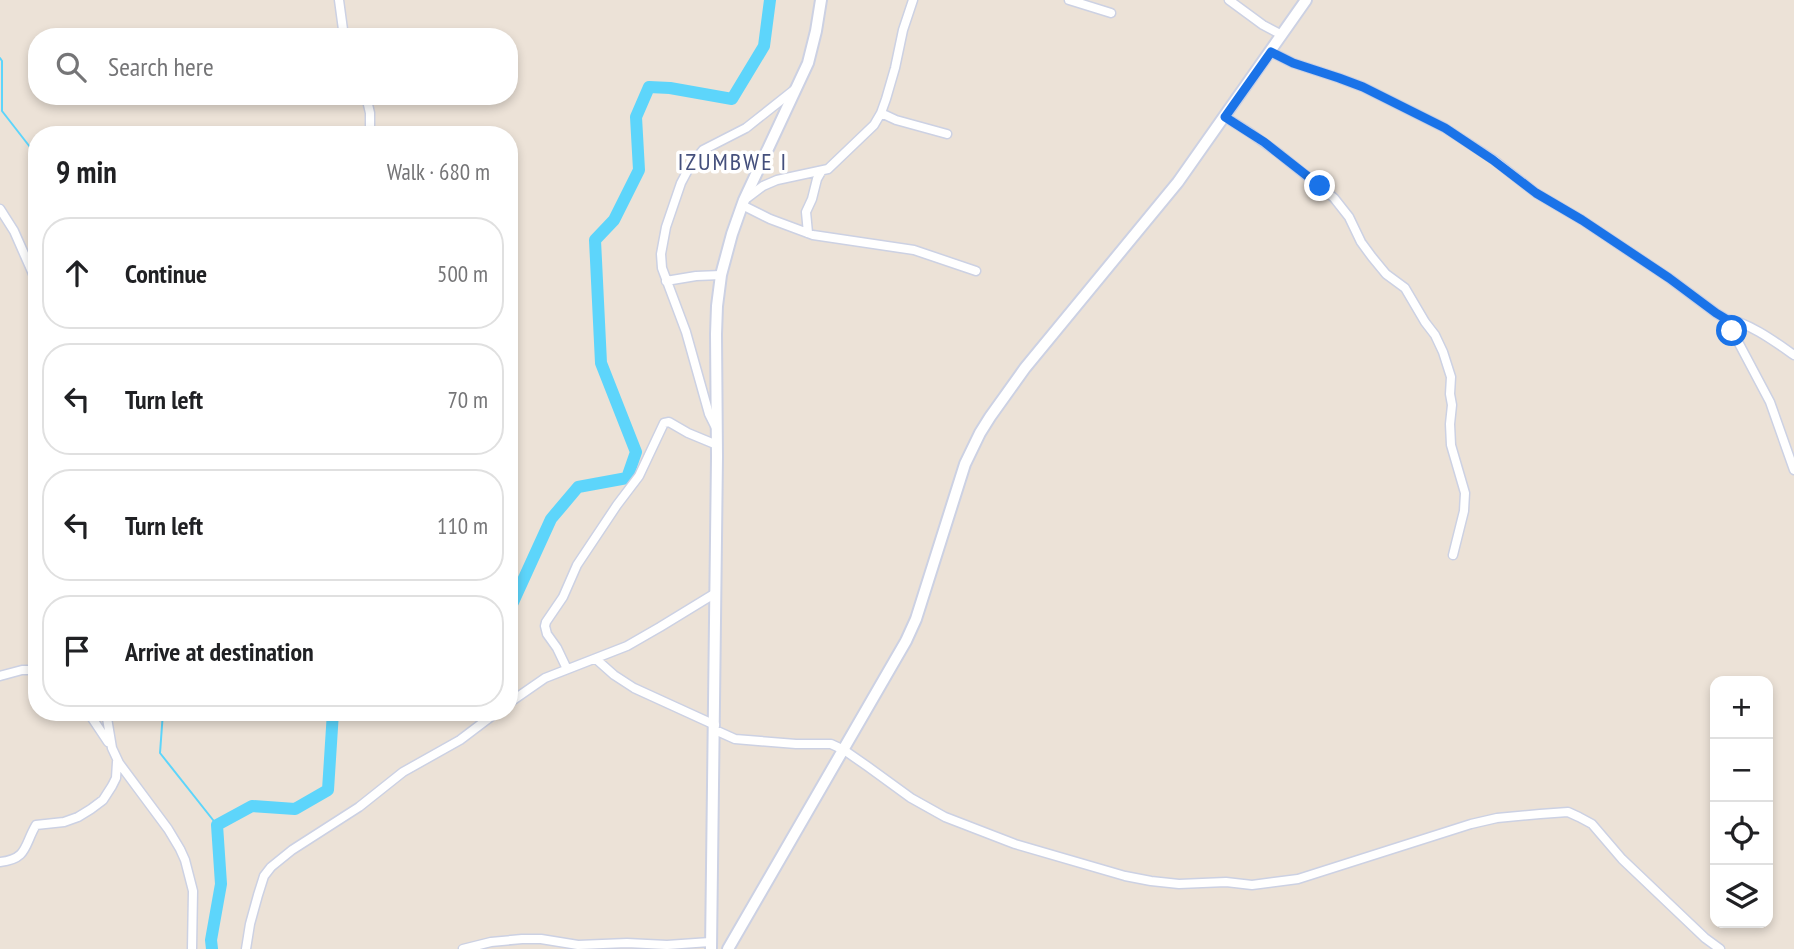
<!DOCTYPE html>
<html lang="en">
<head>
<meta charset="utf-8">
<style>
	body { margin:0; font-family:"PT Sans Narrow",sans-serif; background:#f2f2f2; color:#202124 }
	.controls { position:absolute; right:21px; bottom:21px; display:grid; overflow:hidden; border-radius:14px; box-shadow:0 4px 10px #0003 }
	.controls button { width:63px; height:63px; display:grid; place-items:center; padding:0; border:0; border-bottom:2px solid #e0e0e0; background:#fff; color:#202124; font:35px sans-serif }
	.stop { position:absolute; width:21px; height:21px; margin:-16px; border:5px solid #1a73e8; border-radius:50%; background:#fff }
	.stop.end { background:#1a73e8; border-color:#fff; box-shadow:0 2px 7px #0008 }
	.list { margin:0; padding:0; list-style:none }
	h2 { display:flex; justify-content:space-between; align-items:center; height:91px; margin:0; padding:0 28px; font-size:30px }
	h2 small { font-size:23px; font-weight:400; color:#757577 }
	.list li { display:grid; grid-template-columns:46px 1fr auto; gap:21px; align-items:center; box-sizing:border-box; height:112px; margin:0 14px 14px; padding:0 14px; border:2px solid #e0e0e0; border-radius:28px }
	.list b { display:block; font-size:26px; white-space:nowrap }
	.list em { font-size:23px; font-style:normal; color:#757577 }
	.icon { flex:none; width:38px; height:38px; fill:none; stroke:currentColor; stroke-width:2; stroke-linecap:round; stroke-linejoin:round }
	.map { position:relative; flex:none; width:1794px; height:949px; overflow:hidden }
	.search { position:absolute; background:#fff; box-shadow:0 4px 10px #0003; left:28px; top:28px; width:490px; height:77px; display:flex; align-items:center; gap:18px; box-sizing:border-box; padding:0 24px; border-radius:28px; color:#757577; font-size:26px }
	.panel { position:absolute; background:#fff; box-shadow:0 4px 10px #0003; left:28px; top:126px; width:490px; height:595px; border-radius:28px }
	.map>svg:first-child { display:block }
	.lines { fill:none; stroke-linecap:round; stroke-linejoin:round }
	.stream { stroke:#5dd5fb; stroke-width:2 }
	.river { stroke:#5dd5fb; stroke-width:12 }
	.street-casing { stroke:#ccd1e3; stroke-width:11 }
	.secondary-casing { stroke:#ccd1e3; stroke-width:14 }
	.street { stroke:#fff; stroke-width:8 }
	.secondary { stroke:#fff; stroke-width:10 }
	.route { stroke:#1a73e8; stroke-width:9 }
	.labels { text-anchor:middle; stroke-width:7; stroke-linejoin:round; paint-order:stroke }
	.quarter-label { font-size:24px; letter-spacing:2px; fill:#444f7c; stroke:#fff }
</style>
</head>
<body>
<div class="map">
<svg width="1794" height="949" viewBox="0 0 1794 949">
	<rect width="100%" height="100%" fill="#ece2d7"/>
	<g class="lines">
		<path class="stream" d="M0,58L2,61V111L37,156
			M163,712L160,753L217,825"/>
		<path class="river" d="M509,611L551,519L578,487L627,478L636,452L601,363L595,240L614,220L639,170L636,117L649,87L670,88L732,99L764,46L770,0
			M212,949L211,940L221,884L217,825L252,806L295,809L328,790L333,712"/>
		<defs>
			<path id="street" d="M339,0L344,37
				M1069,0L1111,13
				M1229,0L1263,25L1282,35
				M1271,52L1293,63L1339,78L1363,87L1445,128L1494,160L1536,193L1582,220L1669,278L1716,313L1726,319L1770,402L1794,470
				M366,96L370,113V135
				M881,113L896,120L947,134
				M1225,117L1249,132L1277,152L1334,198L1349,217L1361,242L1372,257L1386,274L1405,288L1425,322L1435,335L1443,352L1451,377L1450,394L1452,405L1450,424L1451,445L1465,493L1464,511L1453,555
				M747,198L763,186L777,180L828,169L874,125L881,113L886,99L895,68L903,30L913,0
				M742,205L770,219L813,235L914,250L976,271
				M0,209L14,231L37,283
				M808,233L806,212L812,199L817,179L821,172
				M666,281L696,276L721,275
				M1726,319C1750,323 1774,341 1794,355
				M716,428L709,414L686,332L662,268L661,254L666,227L681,183L690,166L703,150L746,128L794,90
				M596,659L614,675L634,688L715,725
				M567,669L557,648L547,634L545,626L546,622L563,597L577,565L617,505L639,476L664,423L669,422L688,433L717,445
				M0,676L22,670H37
				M509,703L545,678L627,646L660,627L714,594
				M88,712L108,742
				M106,712L112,748L119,763L168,829L180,849L185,860L193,891L192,949
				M715,730L735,739L796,744H831L844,750L867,766L911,798L945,817L1015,844L1125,876L1151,881L1179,884L1226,882L1252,885L1298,879L1471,824L1497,818L1540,814L1568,812L1579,817L1592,824L1622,859L1705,938L1720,949
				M0,862C28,859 24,845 36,825L64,822L78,817L91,809L103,800L112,786L116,778L117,762
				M246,949L250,924L258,895L264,876L271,867L292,850L359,807L403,772L460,740L497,712
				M463,949L491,942L522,939H541L578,945L627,943L667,945L710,942"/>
			<path id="secondary" d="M711,949L717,457L716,334L717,306L721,275L732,234L744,200L808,63L816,31L821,0
				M728,949L906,641L916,619L965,464L980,433L990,417L1025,368L1178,182L1306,0"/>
		</defs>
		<use href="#street" class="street-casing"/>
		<use href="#secondary" class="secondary-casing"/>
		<use href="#street" class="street"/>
		<use href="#secondary" class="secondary"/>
	</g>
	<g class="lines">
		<path class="route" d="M1320,186L1264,142L1225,117L1271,52L1293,63L1339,78L1363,87L1445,128L1493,160L1536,193L1582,220L1669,278L1716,313L1726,319L1732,331"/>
	</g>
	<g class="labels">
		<g class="quarter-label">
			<text x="733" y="170">IZUMBWE I</text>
		</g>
	</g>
</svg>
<div class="controls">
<button>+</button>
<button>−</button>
<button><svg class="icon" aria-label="locate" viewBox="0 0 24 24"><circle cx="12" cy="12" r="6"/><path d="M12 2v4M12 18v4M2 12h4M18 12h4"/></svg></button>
<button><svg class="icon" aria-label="layers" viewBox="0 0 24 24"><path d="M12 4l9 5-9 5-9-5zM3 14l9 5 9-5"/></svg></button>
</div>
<div class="stop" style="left:1732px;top:331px"></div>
<div class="stop end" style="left:1320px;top:186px"></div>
<div class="search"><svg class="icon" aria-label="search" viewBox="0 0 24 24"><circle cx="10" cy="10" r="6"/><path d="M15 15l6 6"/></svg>Search here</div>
<section class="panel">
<h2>9 min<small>Walk · 680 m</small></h2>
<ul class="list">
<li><svg class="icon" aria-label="ahead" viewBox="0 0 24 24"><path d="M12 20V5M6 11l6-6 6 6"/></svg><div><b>Continue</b></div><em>500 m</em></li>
<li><svg class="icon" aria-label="left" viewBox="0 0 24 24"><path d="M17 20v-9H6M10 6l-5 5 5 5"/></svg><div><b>Turn left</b></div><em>70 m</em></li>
<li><svg class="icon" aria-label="left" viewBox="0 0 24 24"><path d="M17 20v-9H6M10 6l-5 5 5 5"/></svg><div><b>Turn left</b></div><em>110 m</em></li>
<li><svg class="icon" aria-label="arrive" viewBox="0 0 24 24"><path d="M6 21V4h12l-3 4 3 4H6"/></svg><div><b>Arrive at destination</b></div></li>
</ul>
</section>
</div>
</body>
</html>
